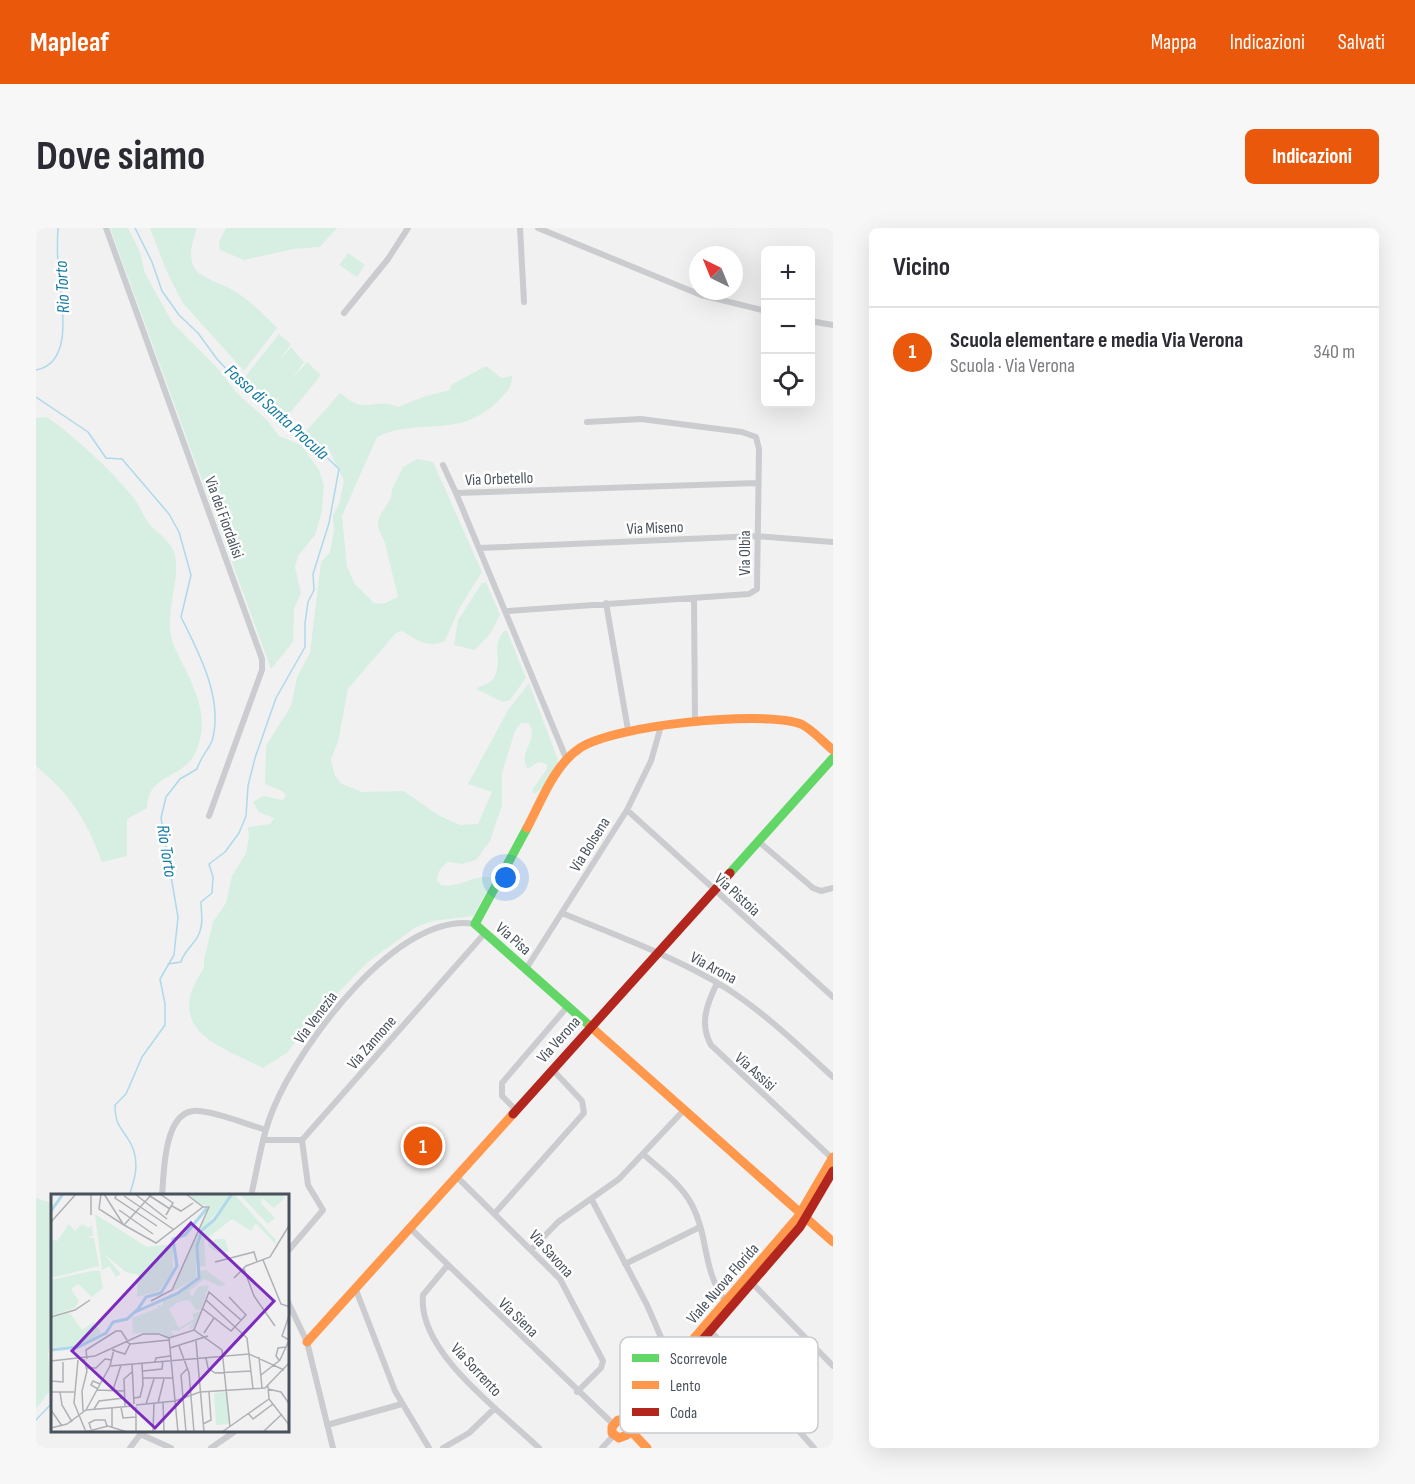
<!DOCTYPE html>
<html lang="it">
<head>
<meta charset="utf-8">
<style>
	body { margin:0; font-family:"Sofia Sans Condensed",sans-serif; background:#f7f7f7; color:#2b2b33 }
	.controls { position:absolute; right:18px; top:18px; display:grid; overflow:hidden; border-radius:9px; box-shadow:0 6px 24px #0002 }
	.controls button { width:54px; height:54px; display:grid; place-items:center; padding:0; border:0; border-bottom:2px solid #e1e1e2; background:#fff; color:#2b2b33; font:30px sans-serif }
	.compass { position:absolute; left:653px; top:18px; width:54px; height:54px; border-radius:50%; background:#fff; box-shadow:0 6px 24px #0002; rotate:317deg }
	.you { position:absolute; left:470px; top:650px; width:21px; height:21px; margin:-15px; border:4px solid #fff; border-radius:50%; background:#1a73e8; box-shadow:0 0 0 9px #1a73e833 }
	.badge { display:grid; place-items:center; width:39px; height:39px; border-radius:50%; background:#ea580c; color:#fff; font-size:20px; font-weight:700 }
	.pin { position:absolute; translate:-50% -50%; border:3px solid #fff; box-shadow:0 2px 6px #0006 }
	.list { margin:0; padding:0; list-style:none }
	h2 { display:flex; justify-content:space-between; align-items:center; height:78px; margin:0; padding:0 24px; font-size:26px }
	h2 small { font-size:20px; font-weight:400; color:#7c7c81 }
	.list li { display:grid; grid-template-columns:39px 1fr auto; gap:18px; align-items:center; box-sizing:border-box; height:90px; padding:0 24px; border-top:2px solid #e1e1e2 }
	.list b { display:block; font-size:22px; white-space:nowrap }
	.list p { margin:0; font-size:20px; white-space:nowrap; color:#7c7c81 }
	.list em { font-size:20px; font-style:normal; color:#7c7c81 }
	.icon { flex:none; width:33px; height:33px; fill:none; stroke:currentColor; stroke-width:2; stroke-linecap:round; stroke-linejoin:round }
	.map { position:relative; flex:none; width:797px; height:1220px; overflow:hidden; border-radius:9px }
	header { display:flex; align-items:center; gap:36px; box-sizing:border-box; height:84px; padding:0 30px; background:#ea580c; color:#fff }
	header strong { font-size:28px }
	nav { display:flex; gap:33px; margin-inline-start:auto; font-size:21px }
	.intro { display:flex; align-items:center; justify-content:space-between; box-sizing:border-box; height:144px; padding:0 36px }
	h1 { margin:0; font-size:42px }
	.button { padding:15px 27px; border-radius:9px; background:#ea580c; color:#fff; font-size:21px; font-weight:700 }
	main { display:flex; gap:36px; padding:0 36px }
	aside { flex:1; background:#fff; border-radius:9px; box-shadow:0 6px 24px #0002 }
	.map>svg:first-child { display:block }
	.green { fill:#d7efe2 }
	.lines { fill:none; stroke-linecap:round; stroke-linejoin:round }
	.stream { stroke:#aed9ea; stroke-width:1.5 }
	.street { stroke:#cbcccf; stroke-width:6 }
	.fast { stroke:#63d668; stroke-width:9 }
	.slow { stroke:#ff974d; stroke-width:9 }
	.jam { stroke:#b3261e; stroke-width:9 }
	.labels { text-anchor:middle; stroke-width:5; stroke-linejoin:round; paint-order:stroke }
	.street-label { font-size:16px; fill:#49525c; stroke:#fff }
	.water-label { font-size:18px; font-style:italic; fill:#157ba3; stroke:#fff }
	.inset-river { fill:none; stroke:#aed9ea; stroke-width:3 }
	.inset-road { fill:none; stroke:#aeb1b5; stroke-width:1.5 }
	.view { fill:#7b2cbf; fill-opacity:0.15; stroke:#7b2cbf; stroke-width:3 }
	.inset-edge { fill:none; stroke:#49525c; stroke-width:3 }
	.key { fill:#fff; stroke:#c8cbce; stroke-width:1.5 }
	.key-label { font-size:16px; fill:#49525c }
</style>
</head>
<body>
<header>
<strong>Mapleaf</strong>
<nav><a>Mappa</a><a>Indicazioni</a><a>Salvati</a></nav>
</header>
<div class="intro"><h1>Dove siamo</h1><a class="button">Indicazioni</a></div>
<main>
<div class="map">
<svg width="797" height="1220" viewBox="0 0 797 1220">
	<rect width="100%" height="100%" fill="#f1f1f1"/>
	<path class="green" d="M74,0H92L104,24L109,45L136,94L182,141L201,165L232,193L243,208L265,217L283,242L288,257L286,283L279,307L262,328L259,339L265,365L258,381L257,414L235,441Z
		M114,0H161C141,55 175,45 206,68C219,77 230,89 241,100L208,143L146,74L130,42Z
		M190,0H301L284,19L257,21L208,32L184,22L183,14Z
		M312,25L329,37L321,49L303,37Z
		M243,106L255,116L243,133L255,119L268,134L256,151L271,134L285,147L250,190L237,179L244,167L235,177H231L205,154Z
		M450,138L465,150L476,148C476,159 471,164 463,172C422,213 386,188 341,209L306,288L311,338L318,355L338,375L347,376L362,369L349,315L342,299L343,289L355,270L356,262L367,239L381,231L397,234L446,344L423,381L409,413C391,421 382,412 366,403L360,405L312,461L302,514L295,531L299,548L306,556L326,564L368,563L402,587L424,597L442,596L456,564L432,556L472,482L493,455L522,532L521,539L506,561L498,566L496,562L511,541V536L502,534L492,541C480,523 505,512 492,495H485L479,503L466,545V577L454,613L440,632L426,636L413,634C405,638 402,643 401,652L405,657C424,661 440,644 458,650L437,688L397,693L380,699L332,734L273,794L252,824L227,840C181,817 126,801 168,740V732L177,694L190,675L196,648L210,625L213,610L212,599L234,596L238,590L223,584L217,574L227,568L247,572L250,567L246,563L229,556L230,518L255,478L261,449L274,425L285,334L294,324L298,302L297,287L303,276L308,253L291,218L276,216L265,209L304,165C332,189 338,168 362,179L390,168L414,162L415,157Z
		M11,189C38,208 80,246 100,273C105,281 108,290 114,297C124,307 139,316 140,333C142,361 127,390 138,418C153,451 176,483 161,521C149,553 112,543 111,580L91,591V628L66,634C50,591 35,567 0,538V190Z
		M450,354L464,387L454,406L439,422L418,417L422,392L446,355Z
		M468,403H471L490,450L474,472L467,474L440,461C445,457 452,457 457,451C468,435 454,417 468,403Z
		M0,970L16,975V1106L12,1126L15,1162L0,1180Z"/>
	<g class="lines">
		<path class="stream" d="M99,0L116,34L126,63L143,87L162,105L181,131L208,160L254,194L303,241L293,295L277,346L278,362L272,374L269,395V419L240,470L219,530L212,558L210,588L203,605L189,624L173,636L177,649L176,665L165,674C165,682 167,692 165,699C163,714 148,721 145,734L132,736
			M0,142C39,135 25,74 23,47C21,31 21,16 22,0
			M0,169L52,204L70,230L86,231L133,286L143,304L155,347L145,389C163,425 188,471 176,513C173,521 165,528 161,541L144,551L130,569L125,590L142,689L138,727L124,751L129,776V797L106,829L90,866L79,877C79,899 86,899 95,916C104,934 99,951 93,968
			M0,1192L16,1175"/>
		<path class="street" d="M70,0L226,431V442L173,588
			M484,0L488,74
			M502,0L665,67L730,83
			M308,85L352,31L372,0
			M774,93L797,97
			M407,237L420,265
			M443,320L721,308L797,314
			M658,370L659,495
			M570,375L592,502
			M471,383L713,366L721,361L723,221L720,209L706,204L605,191L551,194
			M530,530L420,265L722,255
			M591,582L797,769
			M722,613L777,660L785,663L797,660
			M526,685C581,708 640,729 690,760C729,785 763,818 797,849
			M490,741L591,582L615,533L625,498
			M681,755C671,776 663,795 675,817L797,931
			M479,881L466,868V855L531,779
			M227,912H266L449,705
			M607,926C625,942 645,956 656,977C673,1009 666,1043 690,1074
			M420,948L524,1051L567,1133L565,1140L541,1164
			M126,968C128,946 127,879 163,883C185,885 209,896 230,902
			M215,968C222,938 226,907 238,879C264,817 362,682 439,696
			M556,972L611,1077L637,1137
			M459,985L548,885L546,873L516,841
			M374,1000L577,1196
			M496,1021L522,994L583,951L649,881
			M252,1023L287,982L272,957L266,912
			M589,1036L664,999
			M411,1038L387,1067C381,1124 466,1184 503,1220
			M715,1054L797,1138
			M320,1062L359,1163L393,1220
			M252,1074L271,1114L297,1220
			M672,1100L778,1220
			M291,1197L366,1176
			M104,1206L135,1220
			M94,1220L106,1204
			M175,1220L198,1204
			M407,1220L433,1205L459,1180
			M566,1220L578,1207"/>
		<path class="fast" d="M491,600L439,696L554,798
			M694,645L797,530"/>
		<path class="slow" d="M491,600C505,574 518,537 544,520C578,497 727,482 765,496C776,501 787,514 797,522
			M554,798L797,1014
			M271,1114L477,886
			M588,1192L762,989L797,929
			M594,1202L591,1207L583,1210L576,1205V1199L582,1192L590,1193L594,1202L611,1220"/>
		<path class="jam" d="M477,886L694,645
			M593,1197L764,999L797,943"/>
	</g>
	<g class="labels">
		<g class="street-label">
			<text transform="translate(463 250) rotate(-2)" y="6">Via Orbetello</text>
			<text transform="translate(189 289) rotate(70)" y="6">Via dei Fiordalisi</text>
			<text transform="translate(619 299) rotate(-2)" y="6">Via Miseno</text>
			<text transform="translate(708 325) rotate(-90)" y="6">Via Olbia</text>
			<text transform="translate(553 616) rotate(-58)" y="6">Via Bolsena</text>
			<text transform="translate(702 666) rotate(42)" y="6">Via Pistoia</text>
			<text transform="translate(478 710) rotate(41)" y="6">Via Pisa</text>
			<text transform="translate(678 739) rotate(28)" y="6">Via Arona</text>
			<text transform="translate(279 789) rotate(-53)" y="6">Via Venezia</text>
			<text transform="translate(522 811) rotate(-48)" y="6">Via Verona</text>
			<text transform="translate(335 814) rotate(-49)" y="6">Via Zannone</text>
			<text transform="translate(720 843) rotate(42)" y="6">Via Assisi</text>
			<text transform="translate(516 1025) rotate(48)" y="6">Via Savona</text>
			<text transform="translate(686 1055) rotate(-49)" y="6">Viale Nuova Florida</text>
			<text transform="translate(483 1089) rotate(44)" y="6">Via Siena</text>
			<text transform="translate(441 1141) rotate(47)" y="6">Via Sorrento</text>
		</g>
		<g class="water-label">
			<text transform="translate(26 59) rotate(-93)" y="6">Rio Torto</text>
			<text transform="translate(241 184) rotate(42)" y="6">Fosso di Santa Procula</text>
			<text transform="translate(131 623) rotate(81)" y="6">Rio Torto</text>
		</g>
	</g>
	<g transform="translate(15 966)">
		<rect width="238" height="238" fill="#f1f1f1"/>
		<path d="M181,0L150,37L145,52V84L121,98L158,12L144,9L140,2ZM183,0L225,46L224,50L205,29L200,37L181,25L153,47L155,72L147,73L148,51L153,37ZM188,0H231L234,4L223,14L211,4L210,9L224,24L217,30ZM44,20L96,53L122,50V77L108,97L86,103L87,81L75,78L53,60L70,80L65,83L58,72L51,76ZM18,30L24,37L31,30L38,34L41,31L42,42L34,43L43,44L48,72L0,84V45L6,47ZM165,45H174L178,57L168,59L158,53L157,49ZM155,76L175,91L168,92L153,85L138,97L141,103L147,93L158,91L150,115L145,116L138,106L127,108L118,115L128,134L143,125L141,120L150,117L142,135L138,134L142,128L127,137L119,136L124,142L118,144L111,139H82L81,124L107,114L106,110L110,113L113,106L146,87L147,77ZM40,77H49L52,94L41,103L27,90L20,95L28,107L24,114L0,122V86ZM19,119L31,136L43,128L50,139L27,152L0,154V124ZM175,198L178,230L165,231L163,199Z" fill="#d7efe2"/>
		<path class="inset-river" d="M0,17L12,0M82,119L127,99L148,84L146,52L151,36L163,26L181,0M0,156L27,153L55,139L62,128L76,125L87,115L95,103L110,99L126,72L122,45L134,41L156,14"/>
		<path class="inset-road" d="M40,0V21M50,0L48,15L73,31M53,0L72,30M66,0L64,4L106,32M84,0L116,25M96,0L119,15M109,0L122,9L115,21M135,0L152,13M73,2L122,35M121,12L130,17L142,9M68,16L102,40M0,28L25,0M73,31L105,49L152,13H158L121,96L100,107M73,31L101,0M212,66L230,110L239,113M164,68L203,58L206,68M193,75L203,102L224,132M183,84L195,72L219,63L239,30M155,106L196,144L202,195M152,115L180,137L195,121L178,103M0,123L24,116L39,106M143,136L158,98L190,126M153,139L163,124M238,146L231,142L239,119M75,147L79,150L118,146M145,147L153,238M128,152L138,179L143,238M119,154L157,142M61,156L74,160L79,150M208,163L211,194M155,164L157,174L164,179L200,177M36,165L35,156L65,137H70L76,146M27,166L23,209L35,238M228,166L225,162L227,154L235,153M0,167L44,162L92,140H108L118,144M104,168L105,164L119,162M81,170L83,210M59,172L198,160L233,176M36,174H45L54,165L61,166M92,177L111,175L112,167M210,181L229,166L239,144M92,184H122M0,187L12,188V168M217,192L218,205L239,232M47,195L40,191L42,187L49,190M217,195L230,198L239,211M46,196L73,197M62,196L70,171M0,198H23M9,198L11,211L21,228M83,204L89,203L92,191L91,169M112,208L113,238M107,209L113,185M95,210L103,185M85,211L124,207L149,198L214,194L239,168M74,212L73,185L81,178M61,213V233M70,213L72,224L85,223M85,213V238M43,215L48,207L73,204M0,216L11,232M35,216L59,172L63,155M32,217L31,197L36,177L33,165M197,219L202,225L222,210M152,230L160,226L158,198M0,234L16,230L35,216L82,212M40,235L38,229L44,226H54L56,232M34,238L57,232L76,238M102,238L103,209M127,238L118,144L143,136L171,156L179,233M135,238L130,181L137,174M171,238L218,205M212,238L231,220"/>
		<path class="view" d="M140,29L223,107L104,234L21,157Z"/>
		<rect width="238" height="238" class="inset-edge"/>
	</g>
	<rect x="584" y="1109" width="198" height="96" rx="9" class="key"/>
	<rect x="596" y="1126" width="27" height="8" fill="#63d668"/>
	<rect x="596" y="1153" width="27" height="8" fill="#ff974d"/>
	<rect x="596" y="1180" width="27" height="8" fill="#b3261e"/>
	<g class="key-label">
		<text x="634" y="1136">Scorrevole</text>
		<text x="634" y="1163">Lento</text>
		<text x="634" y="1190">Coda</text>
	</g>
</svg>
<div class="controls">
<button>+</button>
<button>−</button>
<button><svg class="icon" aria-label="locate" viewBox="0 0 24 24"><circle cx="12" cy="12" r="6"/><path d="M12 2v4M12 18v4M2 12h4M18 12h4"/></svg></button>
</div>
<svg class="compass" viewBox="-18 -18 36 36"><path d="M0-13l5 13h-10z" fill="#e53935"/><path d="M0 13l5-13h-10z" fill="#7c7c81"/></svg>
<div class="you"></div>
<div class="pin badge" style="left:387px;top:918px">1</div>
</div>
<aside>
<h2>Vicino<small></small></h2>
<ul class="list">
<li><span class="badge">1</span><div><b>Scuola elementare e media Via Verona</b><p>Scuola · Via Verona</p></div><em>340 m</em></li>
</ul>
</aside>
</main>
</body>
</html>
